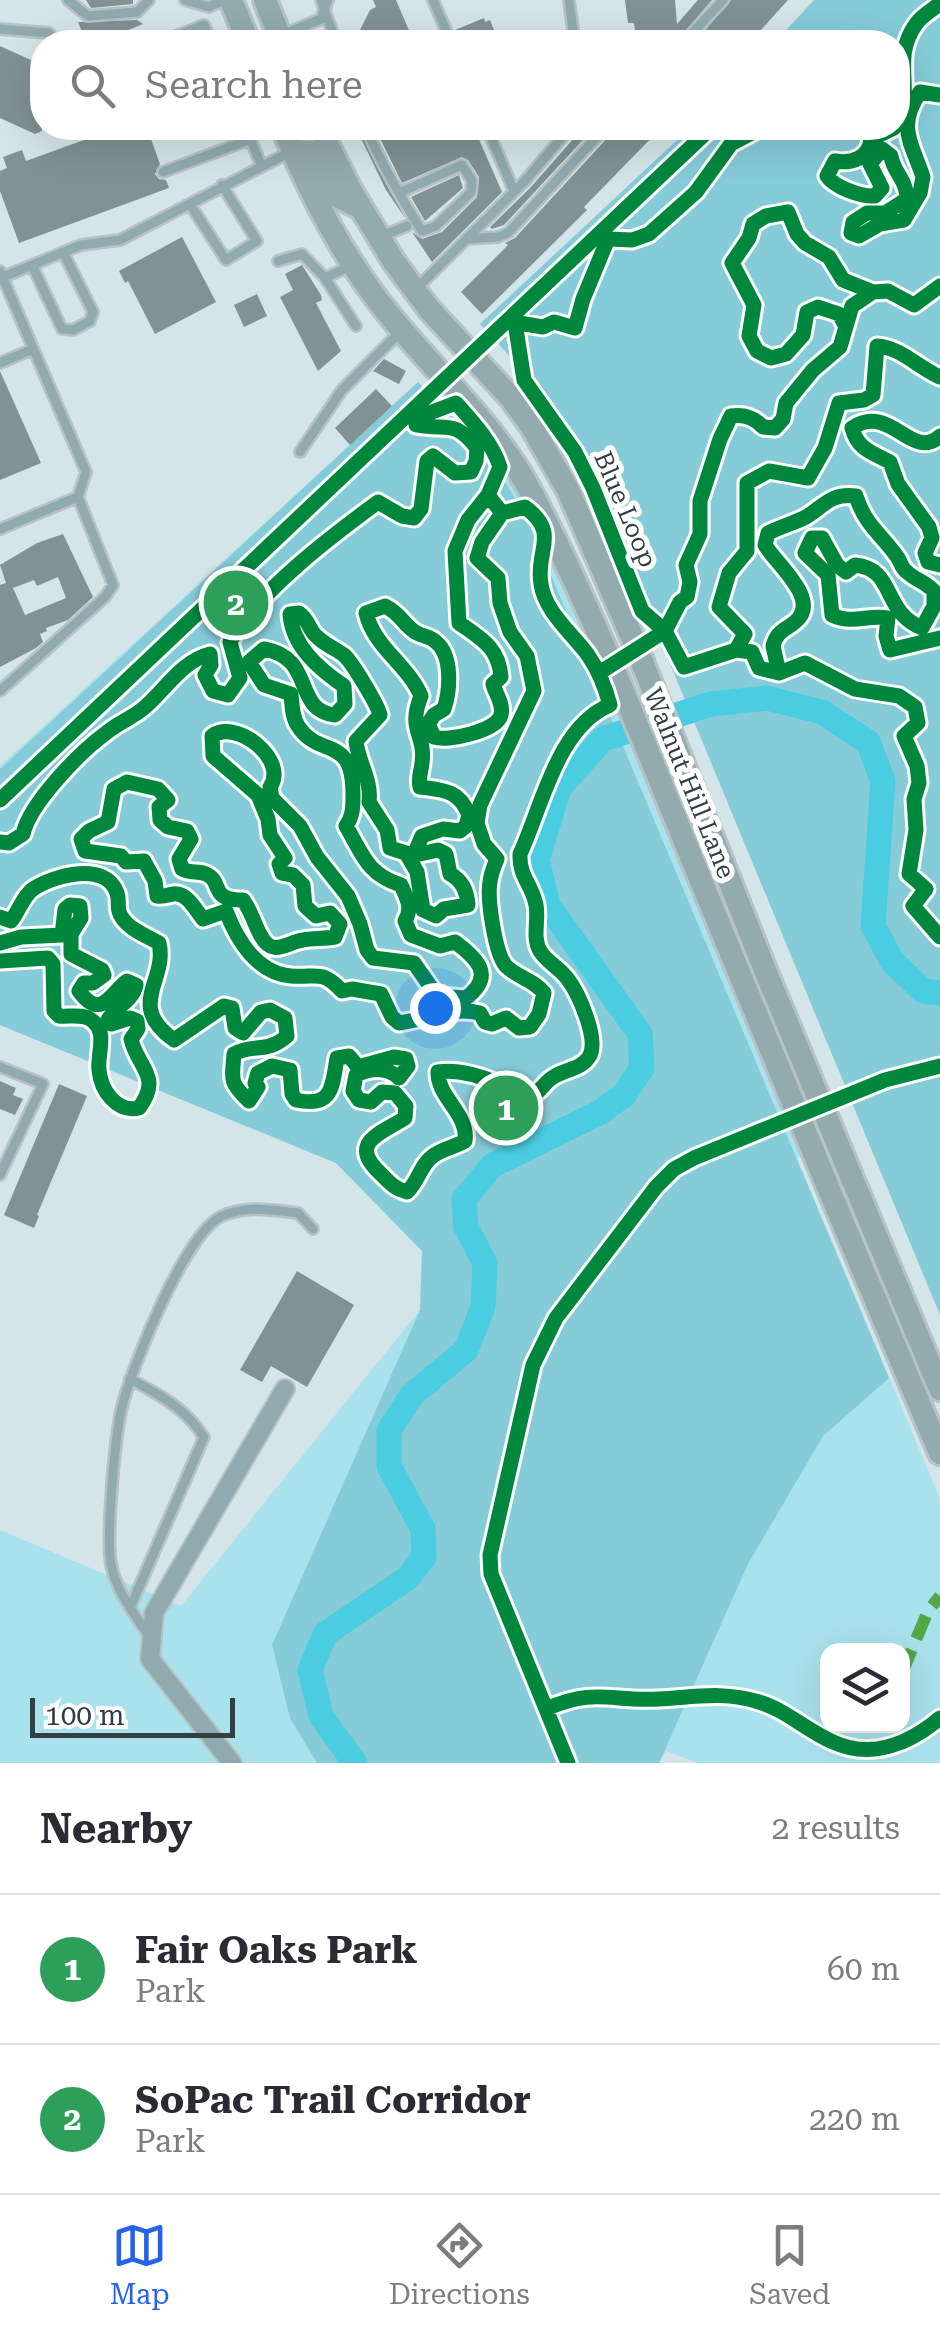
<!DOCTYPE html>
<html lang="en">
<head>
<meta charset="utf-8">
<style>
	body { margin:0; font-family:"Roboto Serif",serif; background:#f7f7f7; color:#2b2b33 }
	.controls { position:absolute; right:30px; bottom:30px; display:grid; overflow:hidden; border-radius:20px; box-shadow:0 10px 40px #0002 }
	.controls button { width:90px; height:90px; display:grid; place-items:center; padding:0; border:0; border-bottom:2px solid #e1e1e2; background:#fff; color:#2b2b33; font:50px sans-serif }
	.scale { position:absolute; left:30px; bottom:25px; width:205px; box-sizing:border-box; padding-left:10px; border:5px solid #323f42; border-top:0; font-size:28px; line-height:35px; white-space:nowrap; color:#323f42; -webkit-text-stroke:8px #fff; paint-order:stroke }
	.you { position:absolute; left:435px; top:1008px; width:35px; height:35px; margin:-25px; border:8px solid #fff; border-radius:50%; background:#1a73e8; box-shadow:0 0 0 15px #1a73e833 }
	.badge { display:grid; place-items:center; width:65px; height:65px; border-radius:50%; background:#2563eb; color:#fff; font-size:32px; font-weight:700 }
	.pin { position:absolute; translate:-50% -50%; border:5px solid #fff; box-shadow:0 2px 10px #0006 }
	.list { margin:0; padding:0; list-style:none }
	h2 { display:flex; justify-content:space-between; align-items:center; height:130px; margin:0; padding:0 40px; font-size:42px }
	h2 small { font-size:32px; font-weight:400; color:#7c7c81 }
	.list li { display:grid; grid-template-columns:65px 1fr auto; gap:30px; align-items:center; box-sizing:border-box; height:150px; padding:0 40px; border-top:2px solid #e1e1e2 }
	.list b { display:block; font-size:38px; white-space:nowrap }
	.list p { margin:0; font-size:32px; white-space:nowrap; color:#7c7c81 }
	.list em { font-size:32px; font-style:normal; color:#7c7c81 }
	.icon { flex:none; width:55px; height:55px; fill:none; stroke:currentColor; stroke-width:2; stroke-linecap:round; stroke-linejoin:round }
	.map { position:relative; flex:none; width:940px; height:1763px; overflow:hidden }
	.search { position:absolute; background:#fff; box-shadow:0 10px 40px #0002; left:30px; right:30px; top:30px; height:110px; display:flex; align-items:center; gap:25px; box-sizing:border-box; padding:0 35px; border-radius:40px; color:#7c7c81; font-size:38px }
	.sheet { height:430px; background:#fff }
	nav { display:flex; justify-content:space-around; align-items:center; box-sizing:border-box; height:140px; border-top:2px solid #e1e1e2; background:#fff; font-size:28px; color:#7c7c81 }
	nav a { display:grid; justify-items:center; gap:5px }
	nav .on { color:#2563eb }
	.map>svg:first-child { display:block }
	.green { fill:#a9e1ec; fill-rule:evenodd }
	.forest { fill:#86cbd8 }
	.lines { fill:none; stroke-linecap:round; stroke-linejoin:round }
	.river { stroke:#4acce1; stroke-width:25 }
	.building { fill:#819194; fill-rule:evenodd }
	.lane-casing { stroke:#b5c3c6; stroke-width:14 }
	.street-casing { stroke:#b5c3c6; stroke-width:22 }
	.secondary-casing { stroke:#b5c3c6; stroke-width:28 }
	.lane { stroke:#90aaaf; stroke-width:9 }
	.street { stroke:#90aaaf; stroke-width:18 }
	.secondary { stroke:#93aaae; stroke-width:22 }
	.quiet { stroke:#52a746; stroke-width:12; stroke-dasharray:25 12; stroke-linecap:butt }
	.cycleway-casing { stroke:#fff; stroke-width:21 }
	.cycleway { stroke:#00873e; stroke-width:15 }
	.labels { text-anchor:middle; stroke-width:10; stroke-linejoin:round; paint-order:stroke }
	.street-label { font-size:25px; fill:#323f42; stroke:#fff }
</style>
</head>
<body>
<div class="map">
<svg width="940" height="1763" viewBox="0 0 940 1763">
	<rect width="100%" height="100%" fill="#d4e5e9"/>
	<path class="green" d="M418,382L473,437L478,433L515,477L596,661L619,656L825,1146L797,1158L940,1499V1763H698L666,1751L659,1763H0V1530L181,1606L420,1310L422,1251L336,1163L0,1025V766ZM828,1650H902V1726H828Z"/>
	<path class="forest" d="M814,0H940V1315L581,449L526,374L480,324L690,128H898V42H775Z
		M418,382L485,450L526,516L889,1378L823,1436L748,1564L659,1763H317L290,1718L272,1645L420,1310L422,1251L336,1163L0,1025V769Z"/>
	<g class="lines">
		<path class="river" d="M355,1763L321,1716L310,1670L325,1634L408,1578L424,1557L423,1529L389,1466V1430L412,1395L466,1350L483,1307L485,1263L466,1227L464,1199L493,1165L599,1113L624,1095L642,1068L640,1034L548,905L537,860L559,788L603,739L711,704L767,698L822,712L868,742L883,781L873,926L892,961L923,991L940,993"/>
	</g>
	<path class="building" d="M86,0H133V4L91,8Z
		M373,0H396L414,42H354L370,10L376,7Z
		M625,0H675L677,24L698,0H712L676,42H668L678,32L636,37L634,23H628Z
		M731,0H788L750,42H695Z
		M484,18L485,22L490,20L499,42H459L455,30Z
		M137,20L143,24L99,42H86L78,22Z
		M0,46L42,65V131L35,134L0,118Z
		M117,128H147L160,164L155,174L159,179L166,180L169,188L19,243L0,191V171L7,168L3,157L22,150L26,161Z
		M356,128H358L405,218L386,190Z
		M375,128H474L502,192L432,262L412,232L422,239L442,232L477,197L479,177L468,160L462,157L402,183Z
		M583,128H594L504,225L492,229L490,227L530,188Z
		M613,128H661L584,207L587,210L482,314L461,292L508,245L505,243L515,238L611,134Z
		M459,175L463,188L425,221L411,197Z
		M182,237L216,302L155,334L128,281L125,283L119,271Z
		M302,265L321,295L322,300L316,303L341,351L318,371L280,297L293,290L285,274Z
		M257,294L267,316L244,327L234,305Z
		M384,359L406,371L399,384L373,371Z
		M0,371L41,463L0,480Z
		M376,389L392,406L350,445L335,428Z
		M63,534L93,597L68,620L46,628L47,631L40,634L43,642L36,648L0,667V585L6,583L0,565L37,543ZM58,577L66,598L25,615L13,588L34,580L37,586Z
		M0,1081L16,1088L13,1095L23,1099L15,1115L0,1109Z
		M59,1084L87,1096L37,1215L39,1216L34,1228L4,1215Z
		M297,1271L354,1305L307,1387L271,1366L262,1382L240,1370Z"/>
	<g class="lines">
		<defs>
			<path id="lane" d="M68,0L88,16L137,12L149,0
				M185,0L209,7L224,0
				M321,0L336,42
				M433,0L451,42
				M569,0L573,30L578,42
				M0,29L49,33L56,42
				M282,35L321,19L328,0
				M161,42L204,25L211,42
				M684,42L723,0
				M246,128L261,165
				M366,128C381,163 401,198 422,231L436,226L471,192L472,181L462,165L399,193
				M487,128L514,191
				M156,130L163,128
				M163,172L251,139
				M191,206L226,260L257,241L222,185
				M382,236L407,226
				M466,239L498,237L509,232L605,128
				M278,261L302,254L325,278L350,266
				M32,265L62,329L73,330L90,321L93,312L63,252
				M0,271L86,472L78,497L113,585L105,597L0,691
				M3,277L81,245L120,240L292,151
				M325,278L356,326
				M417,288L525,181L570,128
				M0,363L33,349
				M300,452L342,390L400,332
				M0,529L78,497
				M0,1067L43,1084L0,1175
				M130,1608L204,1437C185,1408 160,1395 130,1379
				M150,1638C135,1615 116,1591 111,1564C106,1535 115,1432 123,1403C134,1363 185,1233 222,1216C247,1205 272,1210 298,1213L313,1229"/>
			<path id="street" d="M232,1763L150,1659L154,1613L285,1389"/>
			<path id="secondary" d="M231,0L248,42
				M265,0L282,42
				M283,128C311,195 344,260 391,317C438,375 496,426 532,494C598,621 649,756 704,888C782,1077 860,1265 940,1453
				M319,128L351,191L394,262L429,309L511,398L532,427L568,490L635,644L765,970L940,1389
				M292,151L309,152L318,162L335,195L361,208"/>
		</defs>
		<use href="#lane" class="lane-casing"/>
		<use href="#street" class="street-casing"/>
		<use href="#secondary" class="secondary-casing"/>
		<use href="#lane" class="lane"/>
		<use href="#street" class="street"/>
		<use href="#secondary" class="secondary"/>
		<path class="quiet" d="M902,1673L928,1611L940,1596"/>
		<defs>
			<path id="cycleway" d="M901,116C911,83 893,56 916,24C922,15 932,11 940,3
				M761,128L731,144L696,192L649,234L632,240L608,239L583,299L575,328L554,322L543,327L519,323L516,329L524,380L575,452L593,488L642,611L665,631L684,667L736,650L752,652L759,668L779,673L805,663L855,689L899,696L915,707L918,723L904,736L917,766L919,783L914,799L916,830L909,874L926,889L913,906L940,937
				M894,128L871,139C869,158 852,164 835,161L827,176C834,187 861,197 875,196L882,188L870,164L882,149L891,156C893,172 907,180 907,199L885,213H867L853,222L851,233L859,236L880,224L904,220L920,193L923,177C912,143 896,127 920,92L940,95
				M845,325L839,314L818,307L807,312L803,335L786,354L771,358L757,351L749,336L754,305L732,263L749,238L753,224L766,216L788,212L797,234L805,243L829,257L843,280L873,292
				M940,436C911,462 891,402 852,428C858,450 872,452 890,462L898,484L929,527L932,538L925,553L928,562L940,565
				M488,495L468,520L455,551L459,623C482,639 499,648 501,677L493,684C495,693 504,704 501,715C497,731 447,742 434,737L428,724L434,715L444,709C450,691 453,656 436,642C430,636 421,636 415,632C402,623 401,614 385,606L366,613C374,647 408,665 421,696C407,731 426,734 422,763C421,773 418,777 420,787C444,790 459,790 469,815L466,826L460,831L443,829L422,836L416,850L420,854L438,850L446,854L450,874C462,880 467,891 468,905L444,909L436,916L423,910L417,872L406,853L390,848L387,830L369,802C372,780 358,762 356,741L380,715C378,705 352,662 344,655C334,648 318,641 312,631C307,623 307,619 299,613L290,614C292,646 319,669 344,686L345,704L335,715C292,710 316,658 264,649L249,662L264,685L291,694C292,705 292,717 298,726C320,760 353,733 353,795C353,807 353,816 346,826C363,855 367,874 401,885C407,899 413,907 405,921L411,935L440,946L455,942C478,959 495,976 466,998L437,996L414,963L373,958L367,950L360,924L348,896L317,857L300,826L272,798L270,787C289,760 236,718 212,736L213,756L258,795L268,819L270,835L285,858L279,864L282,873L293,875L303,885L305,906L316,916L330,913L340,924L335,937C324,939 313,938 303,940C287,942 273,958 261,936C254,924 252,912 243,900C208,900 224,882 206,874C198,870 191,874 182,869L179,859L191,839L187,831L168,827L160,820L159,807L168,800L158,789L127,782L114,789L108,822L89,831L81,839L85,851L121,856L126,862L144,861L155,881L157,896C163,897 168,895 173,894C187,892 195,909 203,919L226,911C237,940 257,973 291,976C318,978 321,969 342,991L352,989L381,994L392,1017L399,1023C428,1019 452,1006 480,1013L485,1022L492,1024L506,1018L519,1028L530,1027L539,1014L544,993C533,979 518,978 506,966C495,954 487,898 490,882C491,874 494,866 497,859L484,844L477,823L480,805L534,691L527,656L510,632L500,603L498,578L477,558L482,542L502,513
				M736,650L745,634L719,607L729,573L747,551V483L769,471L808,478L825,448L839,403L864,400L873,395L877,346C900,347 919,368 940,377
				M599,673L665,631L680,602L687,597L690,582L686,565L700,534V501L720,439L731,416C744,414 754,417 763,427L775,428L783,419L786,403L813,370L840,347L852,306L873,292L888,291L914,305L940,286
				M779,673L773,646C777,631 784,631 795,622C822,600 776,564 765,545L768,533C780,527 794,523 806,517C825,505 831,493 856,496C866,527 881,533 898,558C902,564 901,568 907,572C915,580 923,580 934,591V606L922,628C881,611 896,569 855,565L846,572L837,565L822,538H812L805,553L828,575L832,615C852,625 868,614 888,618L886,636L890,650L940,638
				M0,800L711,128
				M0,842L9,843L23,834C30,803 80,752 106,733C118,723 134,717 145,707C166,689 182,661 210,654L211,665L205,675L213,691L228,695L240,678L230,642C256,593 333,535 378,502L402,516L414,518L421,509L427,461L433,456L455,473L471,472L476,461L477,448C453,418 448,431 416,425L432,412L456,403C473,422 492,442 500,467L488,495L502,513L525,507C561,534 535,550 541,584C545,612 572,633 588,655C599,671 605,686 610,705C557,727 542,807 520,854C519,877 532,884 536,905C539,920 532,937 540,951C546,961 559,968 567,978C578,992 600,1040 589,1057C581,1069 567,1069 555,1076C542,1083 543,1092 526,1099C512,1097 508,1088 497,1083C480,1076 456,1069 438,1072C437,1097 469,1114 465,1141C455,1147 442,1149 433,1156C420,1165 419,1181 407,1192C395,1189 390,1183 381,1174C347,1143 380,1134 405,1118L406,1106L395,1093L382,1092L371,1102L359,1100L353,1091L356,1075C371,1068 386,1066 399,1078L408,1066L406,1059L394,1057L358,1067L349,1056L337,1058C332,1087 333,1108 296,1100L292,1094L290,1070L272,1066L258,1073L255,1083L258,1087L249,1101C229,1082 232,1080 234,1054C253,1043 267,1054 287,1036L285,1018L270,1010L261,1012L243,1033L235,1028L232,1008L224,1006L174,1040C125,1005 168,981 159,943C147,936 128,929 121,916C116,909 120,901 117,893C106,861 54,875 33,889C23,896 19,911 11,921L0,917
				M0,943L21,937L62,935L65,909L70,905L80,906L81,918L71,934V954L102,970L104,975L93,983H84L79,991C101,1021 110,994 127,981L136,985C132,1003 113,1007 107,1022L111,1024L130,1018L137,1021L138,1029L131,1039C137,1067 163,1076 139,1108C117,1113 101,1091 99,1070C97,1052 109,1031 90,1019C82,1014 68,1017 59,1016L54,1011L53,964L48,958L0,961
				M546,1709C596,1687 611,1702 659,1699C695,1697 724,1691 759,1702C786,1710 807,1731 833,1742C872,1760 910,1743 940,1718
				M568,1763L491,1574L490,1555L533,1365L556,1318L656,1187L674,1169L694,1158L885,1080L940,1066"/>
		</defs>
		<use href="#cycleway" class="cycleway-casing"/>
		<use href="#cycleway" class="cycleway"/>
	</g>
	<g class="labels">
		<g class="street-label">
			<text transform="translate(626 509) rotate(67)" y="9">Blue Loop</text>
			<text transform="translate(690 783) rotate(68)" y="9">Walnut Hill Lane</text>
		</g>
	</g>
</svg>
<div class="controls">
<button><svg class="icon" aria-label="layers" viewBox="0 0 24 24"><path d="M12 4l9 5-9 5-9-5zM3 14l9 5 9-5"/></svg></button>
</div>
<div class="scale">100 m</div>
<div class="you"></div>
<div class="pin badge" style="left:506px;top:1108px;background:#2e9e5b">1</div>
<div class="pin badge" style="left:236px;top:603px;background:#2e9e5b">2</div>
<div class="search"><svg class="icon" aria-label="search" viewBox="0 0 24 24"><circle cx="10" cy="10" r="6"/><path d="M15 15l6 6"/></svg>Search here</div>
</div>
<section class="sheet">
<h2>Nearby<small>2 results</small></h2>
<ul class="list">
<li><span class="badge" style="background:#2e9e5b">1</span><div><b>Fair Oaks Park</b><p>Park</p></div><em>60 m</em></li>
<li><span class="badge" style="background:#2e9e5b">2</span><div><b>SoPac Trail Corridor</b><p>Park</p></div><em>220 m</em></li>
</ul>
</section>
<nav>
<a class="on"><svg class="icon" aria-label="map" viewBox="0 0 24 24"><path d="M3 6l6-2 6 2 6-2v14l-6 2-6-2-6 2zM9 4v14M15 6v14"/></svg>Map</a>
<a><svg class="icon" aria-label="directions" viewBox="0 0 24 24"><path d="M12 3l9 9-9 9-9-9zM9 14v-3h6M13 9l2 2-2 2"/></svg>Directions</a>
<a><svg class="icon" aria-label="saved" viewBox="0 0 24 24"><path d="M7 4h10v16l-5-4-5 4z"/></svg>Saved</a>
</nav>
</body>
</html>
